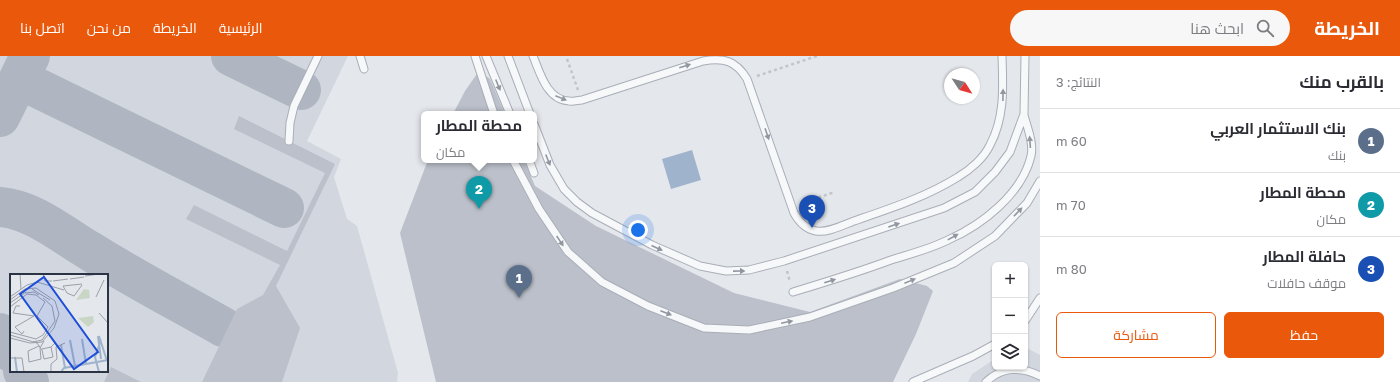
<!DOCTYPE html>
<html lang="ar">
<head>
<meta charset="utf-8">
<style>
	body { margin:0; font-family:"Golos Text",Cairo,sans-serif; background:#f7f7f7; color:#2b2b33; direction:rtl }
	.controls { position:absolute; right:12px; bottom:12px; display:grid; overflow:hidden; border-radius:6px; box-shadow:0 1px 3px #0004 }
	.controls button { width:36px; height:36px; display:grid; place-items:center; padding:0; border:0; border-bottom:1px solid #e1e1e2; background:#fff; color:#2b2b33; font:20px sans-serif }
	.compass { position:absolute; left:944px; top:12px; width:36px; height:36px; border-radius:50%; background:#fff; box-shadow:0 1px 3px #0004; rotate:126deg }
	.you { position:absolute; left:638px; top:174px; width:14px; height:14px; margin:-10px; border:3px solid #fff; border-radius:50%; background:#1a73e8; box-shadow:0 0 0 6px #1a73e833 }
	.badge { display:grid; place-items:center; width:26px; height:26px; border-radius:50%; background:#ea580c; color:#fff; font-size:13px; font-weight:700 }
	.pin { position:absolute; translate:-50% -33px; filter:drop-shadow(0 1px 2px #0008) }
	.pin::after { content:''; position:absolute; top:21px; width:14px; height:12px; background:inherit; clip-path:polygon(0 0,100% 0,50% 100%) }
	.popup { position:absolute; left:421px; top:55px; width:116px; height:52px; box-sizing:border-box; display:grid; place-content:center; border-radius:6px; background:#fff; filter:drop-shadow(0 1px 3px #0005); font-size:13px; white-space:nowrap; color:#7c7c81 }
	.popup b { font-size:15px; color:#2b2b33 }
	.popup::after { content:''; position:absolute; left:50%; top:100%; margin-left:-8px; border:8px solid transparent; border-top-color:#fff }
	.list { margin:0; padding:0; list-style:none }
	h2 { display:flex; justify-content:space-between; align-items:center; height:52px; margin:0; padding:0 16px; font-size:17px }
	h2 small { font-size:13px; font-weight:400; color:#7c7c81 }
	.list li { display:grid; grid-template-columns:26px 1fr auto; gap:12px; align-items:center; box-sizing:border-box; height:64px; padding:0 16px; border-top:1px solid #e1e1e2 }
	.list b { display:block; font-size:15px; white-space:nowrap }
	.list p { margin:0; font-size:13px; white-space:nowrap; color:#7c7c81 }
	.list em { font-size:13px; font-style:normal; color:#7c7c81 }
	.actions { display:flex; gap:8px; padding:12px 16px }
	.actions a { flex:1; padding:9px 0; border:1px solid #ea580c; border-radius:6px; text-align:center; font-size:14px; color:#ea580c }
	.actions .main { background:#ea580c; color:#fff }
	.icon { flex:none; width:22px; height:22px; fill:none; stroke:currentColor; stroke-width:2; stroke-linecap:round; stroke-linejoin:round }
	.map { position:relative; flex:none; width:1040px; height:326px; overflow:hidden; direction:ltr }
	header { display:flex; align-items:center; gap:24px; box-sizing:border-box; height:56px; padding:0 20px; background:#ea580c; color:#fff }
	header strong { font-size:19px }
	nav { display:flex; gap:22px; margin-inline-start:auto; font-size:14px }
	.search { width:280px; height:36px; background:#f7f7f7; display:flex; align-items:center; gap:10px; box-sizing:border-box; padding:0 14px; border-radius:22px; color:#7c7c81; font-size:15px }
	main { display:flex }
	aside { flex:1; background:#fff }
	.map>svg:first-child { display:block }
	.built { fill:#d2d6de; fill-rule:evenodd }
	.water { fill:#9fb4cc }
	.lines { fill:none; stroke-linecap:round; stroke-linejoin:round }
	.taxiway { stroke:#b0b6c1; stroke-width:40 }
	.building { fill:#bbc0ca }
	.lane-casing { stroke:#a9aeb7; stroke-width:9 }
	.path { stroke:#c2c5cb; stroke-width:2.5; stroke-dasharray:3 3; stroke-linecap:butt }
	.lane { stroke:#f7f8fa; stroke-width:7 }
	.oneway { fill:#9196a0 }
	.inset-river { fill:none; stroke:#9fb4cc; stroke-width:2 }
	.inset-road { fill:none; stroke:#9a9fa9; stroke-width:1 }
	.view { fill:#1d4ed8; fill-opacity:0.15; stroke:#1d4ed8; stroke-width:2 }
	.inset-edge { fill:none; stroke:#2b3445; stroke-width:2 }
</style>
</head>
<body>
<header>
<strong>الخريطة</strong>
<div class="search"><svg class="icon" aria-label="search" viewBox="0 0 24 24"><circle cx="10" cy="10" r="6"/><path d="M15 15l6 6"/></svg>ابحث هنا</div>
<nav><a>الرئيسية</a><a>الخريطة</a><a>من نحن</a><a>اتصل بنا</a></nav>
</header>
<main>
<aside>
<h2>بالقرب منك<small>النتائج: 3</small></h2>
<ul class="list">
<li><span class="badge" style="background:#5c6f8a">1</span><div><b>بنك الاستثمار العربي</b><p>بنك</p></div><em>60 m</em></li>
<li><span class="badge" style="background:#0f9aa8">2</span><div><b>محطة المطار</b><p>مكان</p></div><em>70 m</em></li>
<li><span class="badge" style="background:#1a4fb4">3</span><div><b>حافلة المطار</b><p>موقف حافلات</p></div><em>80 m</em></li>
</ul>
<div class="actions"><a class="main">حفظ</a><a>مشاركة</a></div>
</aside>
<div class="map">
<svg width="1040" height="326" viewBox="0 0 1040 326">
	<rect width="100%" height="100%" fill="#e4e7ec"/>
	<path class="built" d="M0,0H348L307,85L341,103L334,121L347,163L357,170L398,317L397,326H0ZM11,219H107V315H11Z
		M1025,291L1040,299V326H968L972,318L995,303V311H1025Z"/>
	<path class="water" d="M692,94L701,124L671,133L662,103Z"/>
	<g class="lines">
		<path class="taxiway" d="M231,0L301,34
			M19,23L284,152
			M0,61L30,0
			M0,151C34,154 61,178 90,195C133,222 179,246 223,271
			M0,277L11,296
			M23,315L29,326"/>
	</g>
	<path class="building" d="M479,15L490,23L505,58H453L465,35Z
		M239,60L335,108L276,230L300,272L282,326H202L237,253L263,239L280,209L186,163L194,149L287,195L325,117L234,73Z
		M428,104H524L535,130L596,170L734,237L810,256L900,223L927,230L933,235L916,278L893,326H436L400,177Z
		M111,311L141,326H104Z"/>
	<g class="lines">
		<defs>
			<path id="lane" d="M360,0L364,13
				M475,0L494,58
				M486,0L510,58
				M508,0L530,58
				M533,0C540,17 547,44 569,45C573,46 578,44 582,44L703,5C724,1 736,5 747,23L794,157C799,166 805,173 816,175C828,177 843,169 854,165C889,153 926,141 958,121C970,114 984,102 990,89C1005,61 1003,31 1002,0
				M534,68L550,109L564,133L577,146L592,157L652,189L700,210L726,215L749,214L784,205L944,152L975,136L995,116L1010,96L1024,58L1025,0
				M289,85L290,67L294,50L318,0
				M513,104L539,153L568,196L602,226L648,250L704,272L749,274L810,261L893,232L954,207L995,180L1027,147L1040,125
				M529,104L534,117
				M793,236C826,226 859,216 891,204C910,198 930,193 948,184C982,169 1022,138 1031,100C1034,87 1027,71 1024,59
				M1025,265L1040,242
				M913,326L973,300L995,288
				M986,326C1001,311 1021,310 1040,320"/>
		</defs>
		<use href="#lane" class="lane-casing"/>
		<path class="path" d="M567,3L578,34
			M757,20L817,0
			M801,147L835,136
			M787,215L790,226"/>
		<use href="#lane" class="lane"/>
	</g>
	<defs><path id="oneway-solid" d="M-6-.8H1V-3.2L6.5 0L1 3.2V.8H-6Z"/></defs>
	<g class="oneway">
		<use href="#oneway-solid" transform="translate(685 10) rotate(-18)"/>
		<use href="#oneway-solid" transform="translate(498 29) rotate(68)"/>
		<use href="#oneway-solid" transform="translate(1003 39) rotate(-89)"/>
		<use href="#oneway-solid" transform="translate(561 42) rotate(22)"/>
		<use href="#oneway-solid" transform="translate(767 78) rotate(71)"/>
		<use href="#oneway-solid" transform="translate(1030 86) rotate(-94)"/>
		<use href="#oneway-solid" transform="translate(548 104) rotate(68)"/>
		<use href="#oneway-solid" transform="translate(1018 156) rotate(-46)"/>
		<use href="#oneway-solid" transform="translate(894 169) rotate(-19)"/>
		<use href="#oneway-solid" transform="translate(953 181) rotate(-29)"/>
		<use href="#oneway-solid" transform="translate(560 185) rotate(56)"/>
		<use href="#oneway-solid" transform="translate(657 192) rotate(24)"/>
		<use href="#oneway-solid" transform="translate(739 215) rotate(-1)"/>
		<use href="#oneway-solid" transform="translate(830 225) rotate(-18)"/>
		<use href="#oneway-solid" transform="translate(910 225) rotate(-22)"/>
		<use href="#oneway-solid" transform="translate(666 257) rotate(21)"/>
		<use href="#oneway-solid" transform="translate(787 266) rotate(-12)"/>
	</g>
	<g transform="translate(10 218)">
		<rect width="98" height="98" fill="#e4e7ec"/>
		<path d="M74,15L79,16L80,24L66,26ZM83,42L84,48L78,53L68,44Z" fill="#c9d6c5"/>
		<path class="inset-river" d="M88,62L91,85M89,62L97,87M72,65L76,90M60,66L65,92M51,71L55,94M5,83L7,98M51,98L54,94L98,86M89,98L85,83L91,66"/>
		<path class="inset-road" d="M10,0L11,15M33,0L35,7H42M75,2L89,0M60,5L74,3M43,7L58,5M72,10L53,12L57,19L64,22L72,11M22,15L40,26M15,19L24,18L29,21M0,23L17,11L27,8L54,16M86,23L94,6M0,26L15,15L26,14L45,27L49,40L44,54L32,68L20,69L0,64M0,29L16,18M10,32H6L3,39L24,42L5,53L12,60L14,57M0,33L17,20L26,21L35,28L27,42L38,53L33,61L26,65L0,58M89,39L98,49M0,61L27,69L32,76L34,85L43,83L41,73M23,68L32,66L45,47L42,32L33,24M29,72L18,77L19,88L31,85L30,74L34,67M32,75L41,73L46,68M0,84H12L14,98M41,98V90L47,85L46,73L55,69"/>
		<path class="view" d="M34,3L88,78L64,95L10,20Z"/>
		<rect width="98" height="98" class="inset-edge"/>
	</g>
</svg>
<div class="controls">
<button>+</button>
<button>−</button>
<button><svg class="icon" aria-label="layers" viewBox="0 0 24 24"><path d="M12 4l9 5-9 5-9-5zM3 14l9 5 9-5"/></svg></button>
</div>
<svg class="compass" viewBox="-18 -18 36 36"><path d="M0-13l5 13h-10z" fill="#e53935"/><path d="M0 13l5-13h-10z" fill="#7c7c81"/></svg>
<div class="you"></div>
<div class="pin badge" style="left:519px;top:242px;background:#5c6f8a">1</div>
<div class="pin badge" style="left:479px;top:153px;background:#0f9aa8">2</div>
<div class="popup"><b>محطة المطار</b>مكان</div>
<div class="pin badge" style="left:812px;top:172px;background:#1a4fb4">3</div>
</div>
</main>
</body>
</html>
